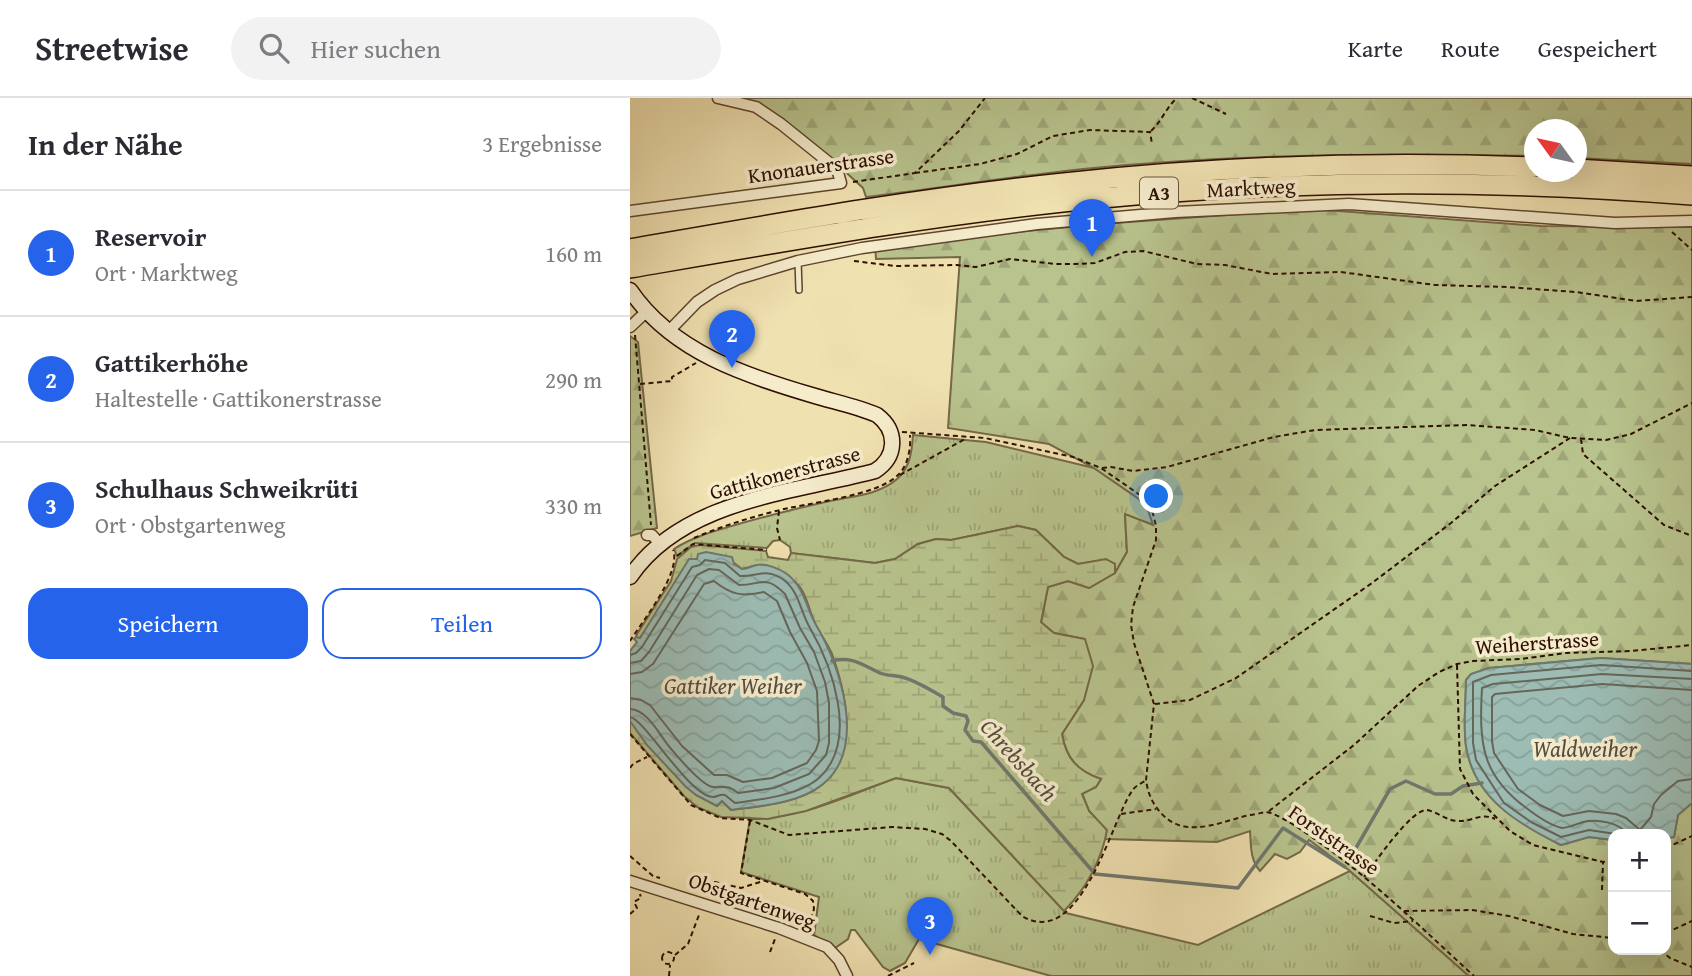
<!DOCTYPE html>
<html lang="de">
<head>
<meta charset="utf-8">
<style>
	body { margin:0; font-family:"Gentium Book Plus",serif; background:#f2f2f3; color:#2b2b33 }
	.controls { position:absolute; right:21px; bottom:21px; display:grid; overflow:hidden; border-radius:14px; box-shadow:0 7px 28px #0002 }
	.controls button { width:63px; height:63px; display:grid; place-items:center; padding:0; border:0; border-bottom:2px solid #e1e1e2; background:#fff; color:#2b2b33; font:35px sans-serif }
	.compass { position:absolute; left:894px; top:21px; width:63px; height:63px; border-radius:50%; background:#fff; box-shadow:0 7px 28px #0002; rotate:303deg }
	.you { position:absolute; left:527px; top:399px; width:24px; height:24px; margin:-18px; border:5px solid #fff; border-radius:50%; background:#1a73e8; box-shadow:0 0 0 10px #1a73e833 }
	.badge { display:grid; place-items:center; width:46px; height:46px; border-radius:50%; background:#2563eb; color:#fff; font-size:23px; font-weight:700 }
	.pin { position:absolute; translate:-50% -58px; filter:drop-shadow(0 2px 4px #0008) }
	.pin::after { content:''; position:absolute; top:37px; width:24px; height:21px; background:inherit; clip-path:polygon(0 0,100% 0,50% 100%) }
	.list { margin:0; padding:0; list-style:none }
	h2 { display:flex; justify-content:space-between; align-items:center; height:91px; margin:0; padding:0 28px; font-size:30px }
	h2 small { font-size:23px; font-weight:400; color:#7c7c81 }
	.list li { display:grid; grid-template-columns:46px 1fr auto; gap:21px; align-items:center; box-sizing:border-box; height:126px; padding:0 28px; border-top:2px solid #e1e1e2 }
	.list b { display:block; font-size:26px; white-space:nowrap }
	.list p { margin:0; font-size:23px; white-space:nowrap; color:#7c7c81 }
	.list em { font-size:23px; font-style:normal; color:#7c7c81 }
	.actions { display:flex; gap:14px; padding:21px 28px }
	.actions a { flex:1; padding:16px 0; border:2px solid #2563eb; border-radius:21px; text-align:center; font-size:24px; color:#2563eb }
	.actions .main { background:#2563eb; color:#fff }
	.icon { flex:none; width:38px; height:38px; fill:none; stroke:currentColor; stroke-width:2; stroke-linecap:round; stroke-linejoin:round }
	.map { position:relative; flex:none; width:1062px; height:878px; overflow:hidden }
	header { display:flex; align-items:center; gap:42px; box-sizing:border-box; height:98px; padding:0 35px; background:#fff; border-bottom:2px solid #e1e1e2 }
	header strong { font-size:33px }
	nav { display:flex; gap:38px; margin-inline-start:auto; font-size:24px }
	.search { width:490px; height:63px; background:#f2f2f3; display:flex; align-items:center; gap:18px; box-sizing:border-box; padding:0 24px; border-radius:38px; color:#7c7c81; font-size:26px }
	main { display:flex }
	aside { flex:1; background:#fff }
	.map>svg:first-child { display:block }
	.grass { fill:url(#grass-tufts); stroke:#746947; stroke-width:2 }
	.forest { fill:url(#forest-firs); stroke:#746947; stroke-width:2 }
	.wetland { fill:url(#wetland-marsh); stroke:#746947; stroke-width:2 }
	.water { fill:url(#water-waves); stroke:#70776c; stroke-width:2 }
	.lines { fill:none; stroke-linecap:round; stroke-linejoin:round }
	.shore { stroke:#66665a; stroke-width:2 }
	.stream { stroke:#70776c; stroke-width:3.5 }
	.lane-casing { stroke:#5f442d; stroke-width:8 }
	.street-casing { stroke:#5f442d; stroke-width:13 }
	.secondary-casing { stroke:#2f0f01; stroke-width:17 }
	.highway-casing { stroke:#2f0f01; stroke-width:22 }
	.path { stroke:#2f0f01; stroke-width:2; stroke-dasharray:5 3.5; stroke-linecap:butt }
	.lane { stroke:#f5eccc; stroke-width:5 }
	.street { stroke:#f5eccc; stroke-width:10 }
	.secondary { stroke:#f5eccc; stroke-width:14 }
	.highway { stroke:#f0e1b1; stroke-width:19 }
	.labels { text-anchor:middle; stroke-width:7; stroke-linejoin:round; paint-order:stroke }
	.shield { fill:#f5eccc; stroke:#6a513e; stroke-width:2 }
	.shield-label { font-size:19px; font-weight:bold; fill:#2f0f01 }
	.street-label { font-size:21px; fill:#2f0f01; stroke:#f5eccc }
	.water-label { font-size:23px; font-style:italic; fill:#554c40; stroke:#f5eccc }
</style>
</head>
<body>
<header>
<strong>Streetwise</strong>
<div class="search"><svg class="icon" aria-label="search" viewBox="0 0 24 24"><circle cx="10" cy="10" r="6"/><path d="M15 15l6 6"/></svg>Hier suchen</div>
<nav><a>Karte</a><a>Route</a><a>Gespeichert</a></nav>
</header>
<main>
<aside>
<h2>In der Nähe<small>3 Ergebnisse</small></h2>
<ul class="list">
<li><span class="badge">1</span><div><b>Reservoir</b><p>Ort · Marktweg</p></div><em>160 m</em></li>
<li><span class="badge">2</span><div><b>Gattikerhöhe</b><p>Haltestelle · Gattikonerstrasse</p></div><em>290 m</em></li>
<li><span class="badge">3</span><div><b>Schulhaus Schweikrüti</b><p>Ort · Obstgartenweg</p></div><em>330 m</em></li>
</ul>
<div class="actions"><a class="main">Speichern</a><a>Teilen</a></div>
</aside>
<div class="map">
<svg width="1062" height="878" viewBox="0 0 1062 878">
	<defs>
		<pattern id="grass-tufts" width="24" height="20" patternUnits="userSpaceOnUse" patternTransform="scale(1.75)"><rect width="24" height="20" fill="#b8c38d"/><path d="M3 7l-1-3M5 7V3M7 7l1-3M15 17l-1-3M17 17v-4M19 17l1-3" fill="none" stroke="#9ea678"/></pattern>
		<pattern id="forest-firs" width="22" height="20" patternUnits="userSpaceOnUse" patternTransform="scale(1.75)"><rect width="22" height="20" fill="#b8c38d"/><path d="M5 1l3.5 6h-7zM16 11l3.5 6h-7z" fill="#9ea678"/></pattern>
		<pattern id="wetland-marsh" width="20" height="14" patternUnits="userSpaceOnUse" patternTransform="scale(1.75)"><rect width="20" height="14" fill="#b8c38d"/><path d="M1 5h8M5 5V1M11 12h8M15 12V8" fill="none" stroke="#9ea678"/></pattern>
		<pattern id="water-waves" width="16" height="10" patternUnits="userSpaceOnUse" patternTransform="scale(1.75)"><rect width="16" height="10" fill="#9cbcb4"/><path d="M0 5q4-4 8 0t8 0" fill="none" stroke="#87a099"/></pattern>
	</defs>
	<rect width="100%" height="100%" fill="#f0e1b1"/>
	<filter id="stains"><feTurbulence type="fractalNoise" baseFrequency=".00286" numOctaves="4"/><feColorMatrix values="0 0 0 0 .2 0 0 0 0 .09 0 0 0 0 .02 0 0 0 .5 -.17"/></filter>
	<radialGradient id="worn" r=".72"><stop offset=".6" stop-color="#630" stop-opacity="0"/><stop offset="1" stop-color="#630" stop-opacity=".3"/></radialGradient>
	<path class="grass" d="M283,337L356,344L464,370L509,401L518,412L524,427L495,417L497,454L485,475V466L476,462L448,466L434,459L406,432L388,428L321,442L306,441L288,446L265,461L245,465L161,455L160,449L150,442L143,443L137,450L65,445L47,458L44,451C62,439 85,433 105,427C137,418 168,410 200,403C222,398 249,397 267,381C280,370 282,353 283,337Z
		M266,680L319,690L436,815L568,847L720,773L839,878H421L289,841L275,865L260,873L253,869L225,832H221L218,841L205,850L184,837L189,799L111,774L120,721C171,721 219,697 266,680Z"/>
	<path class="forest" d="M104,0H1062V66L947,60L946,32H904V58C754,55 603,56 453,71C380,79 308,90 236,99L233,90C194,55 155,13 104,0Z
		M682,111L911,128L1062,129V566L971,560L859,570L841,576L836,582C836,604 833,627 836,648C844,700 888,725 931,747L959,739L983,742V852H1036V740L1044,739L1048,717L1062,705V878H839L720,773L679,742L670,754L657,761L645,756L630,773C620,762 621,747 620,733L587,744L475,741L476,732L459,713L452,695L466,689L471,681C447,673 436,660 432,636L454,602L455,541L424,535L411,525L418,489L438,483L459,490L485,475L497,454L495,416L523,427L518,412L509,401L464,370L419,346L318,330L330,159L246,161L245,147L471,126Z
		M0,238L8,244L27,430L0,438Z"/>
	<path class="wetland" d="M388,428L406,432L434,459L448,466L476,461L485,466V475L459,490L438,483L418,489L411,524L424,535L455,541L463,568L454,602L432,636C436,661 448,673 471,681L466,689L452,696L459,713L477,732C472,761 457,790 434,813L319,690L266,680L176,713L138,721L91,719L67,709L54,698L0,635V623L66,697L87,708L92,703L101,712C130,708 175,705 196,683C228,650 216,595 202,556C197,544 189,535 184,523C179,512 176,493 166,485C155,477 139,473 127,467L112,471L104,465L67,461L9,541L6,539L7,536L41,483L47,461L61,449L70,447L136,453L138,459L158,462L161,455L245,465L265,461L288,446L306,441L321,442Z"/>
	<path class="water" d="M76,454L102,459L104,466L112,471C118,471 121,468 127,467C136,465 150,471 157,476C174,489 176,509 186,527C210,567 238,650 193,686C168,706 131,708 101,712L92,703L87,708L66,697L56,689L17,647L0,623V553L7,544L4,541L6,539L10,540L59,461H67L68,456Z
		M971,560L1062,566V705L1048,717L1044,739L1036,740V736H983V742L959,739L931,747C888,726 844,700 836,648C833,627 836,604 836,582L841,576L859,570Z"/>
	<g class="lines">
		<path class="shore" d="M0,557L6,555L12,549L62,469L70,467L75,462L95,465L110,478C127,479 133,470 151,480C169,491 170,513 180,530C202,568 229,642 190,679C171,697 130,702 105,705L95,697C91,696 88,698 84,699C60,700 15,621 0,619
			M0,565L11,563L19,554L67,477L79,471L89,472L109,487C132,487 135,476 155,496L170,530L184,554L195,584L199,605V645L196,657L179,676L144,690L108,695C96,686 96,690 83,689C72,688 49,660 42,652C30,639 19,612 0,611
			M0,576L12,574L23,566L74,486L84,483C101,497 113,499 134,494L147,503L160,534L177,565L187,593L189,643L186,652L177,665L142,680L113,684L97,677H84L52,648L20,607L11,602L0,600
			M1062,592L972,586L865,596L862,599V643L864,655L888,691L910,707L933,718L959,713L986,716L996,720L1010,732L1021,719L1024,706L1031,697L1048,683L1062,681
			M986,736L959,732L931,739L901,724L874,705L846,662L843,645V584L861,577L971,567L1062,573
			M997,736C989,724 967,721 953,724C947,726 938,730 932,730C922,728 907,718 899,712C851,678 849,646 852,590L863,586L972,576L1062,581"/>
		<path class="stream" d="M202,563C223,558 232,567 250,575C257,578 265,577 272,579C287,583 300,592 313,599V608L323,615L336,618L338,623L335,632L343,643L351,644L465,776L608,790L653,730L715,769
			M719,762L760,691L776,683L805,696H821L833,688L852,685"/>
		<defs>
			<path id="lane" d="M168,163L169,192"/>
			<path id="street" d="M0,113L211,85L207,71L151,26L126,9L88,0
				M0,229L17,213
				M38,234L67,204L85,192L108,181L168,163L232,150L407,126L545,114L719,106L985,125L1062,123
				M17,437H22L31,447
				M0,783L149,830L197,849L209,862L217,878"/>
			<path id="secondary" d="M0,192C42,254 116,278 185,298C205,304 228,309 247,317C268,333 267,359 245,373C162,395 52,402 0,479"/>
			<path id="highway" d="M946,71L1062,78
				M0,151C144,126 288,100 434,85C590,68 748,63 904,69
				M0,170C157,143 314,115 472,100C668,81 866,82 1062,97"/>
		</defs>
		<use href="#lane" class="lane-casing"/>
		<use href="#street" class="street-casing"/>
		<use href="#secondary" class="secondary-casing"/>
		<use href="#highway" class="highway-casing"/>
		<path class="path" d="M562,0L596,16
			M521,33C532,23 535,11 547,0
			M285,75L350,66L387,56L423,38L460,32L520,34L522,46
			M223,84L285,75L329,33L355,0
			M1042,134L1062,152
			M224,163L265,168L327,167L346,169L380,161L426,166H445L465,165L495,154L513,153L567,166L595,167L642,176L711,174L805,187L877,189L946,194L1006,203L1062,199
			M5,237L21,427
			M10,286L42,283V279L66,265
			M272,334L355,340L443,359L471,370L510,397L521,408L526,428V442L503,509L501,527L504,545L524,606L516,682C518,697 524,709 535,719C561,742 597,720 626,716C632,715 636,713 641,715C663,724 681,739 700,752C751,790 797,835 844,878
			M951,341L953,356L1034,427L1062,438
			M472,370L481,369L503,373L537,369L644,339L685,332L837,327L905,332L940,340L976,342L1001,336L1062,305
			M270,377L335,341
			M149,413L147,430L150,442
			M64,440C90,429 118,420 146,413C176,405 248,398 268,377C278,368 281,350 280,337
			M47,458L63,446L137,452
			M0,543C12,524 52,474 43,452
			M827,567L830,671L843,696L880,733L903,747L973,764L983,762
			M525,606L560,602L606,580L742,485L821,425L865,388L940,340
			M0,636L61,707L90,720L120,722L159,737L262,729L295,731L312,736L321,743L392,818C451,853 481,723 502,693C505,688 510,686 515,683
			M0,670L3,666L17,659
			M639,713L724,647L788,588L809,574L827,566L843,563L891,561L936,555L1001,553L1062,547
			M491,716L526,711
			M120,723L111,775L175,796L183,803L184,811L178,830
			M1036,750L1062,738
			M0,758L23,778L30,780
			M734,779C745,765 781,711 797,712C808,714 817,723 828,723C842,724 851,714 865,721
			M972,792L973,765
			M71,795L85,784L111,790L133,783
			M774,813L842,812L879,818L943,836L983,840
			M0,816L7,810L4,804L11,800L10,796
			M740,818L764,825L783,823
			M1036,835L1062,823
			M1030,852L1040,860L1062,869
			M32 860a6 6 0 1 1 12 0a6 6 0 1 1-12 0Z
			M140,854L145,841
			M45,857L58,846L69,817
			M39,878L40,867
			M258,878L284,865"/>
		<use href="#lane" class="lane"/>
		<use href="#street" class="street"/>
		<use href="#secondary" class="secondary"/>
		<use href="#highway" class="highway"/>
	</g>
	<g class="labels">
		<rect class="shield" x="510" y="79.5" width="38" height="31" rx="5"/>
		<g class="shield-label">
			<text x="529" y="102">A3</text>
		</g>
		<g class="street-label">
			<text transform="translate(191 68) rotate(-8)" y="7">Knonauerstrasse</text>
			<text transform="translate(621 90) rotate(-3)" y="7">Marktweg</text>
			<text transform="translate(155 375) rotate(-15)" y="7">Gattikonerstrasse</text>
			<text transform="translate(907 545) rotate(-4)" y="7">Weiherstrasse</text>
			<text transform="translate(704 742) rotate(35)" y="7">Forststrasse</text>
			<text transform="translate(122 803) rotate(19)" y="7">Obstgartenweg</text>
		</g>
		<g class="water-label">
			<text x="103" y="596">Gattiker Weiher</text>
			<text x="955" y="659">Waldweiher</text>
			<text transform="translate(389 662) rotate(48)" y="8">Chrebsbach</text>
		</g>
	</g>
	<rect width="100%" height="100%" filter="url(#stains)"/>
	<rect width="100%" height="100%" fill="url(#worn)"/>
</svg>
<div class="controls">
<button>+</button>
<button>−</button>
</div>
<svg class="compass" viewBox="-18 -18 36 36"><path d="M0-13l5 13h-10z" fill="#e53935"/><path d="M0 13l5-13h-10z" fill="#7c7c81"/></svg>
<div class="you"></div>
<div class="pin badge" style="left:462px;top:159px">1</div>
<div class="pin badge" style="left:102px;top:270px">2</div>
<div class="pin badge" style="left:300px;top:857px">3</div>
</div>
</main>
</body>
</html>
